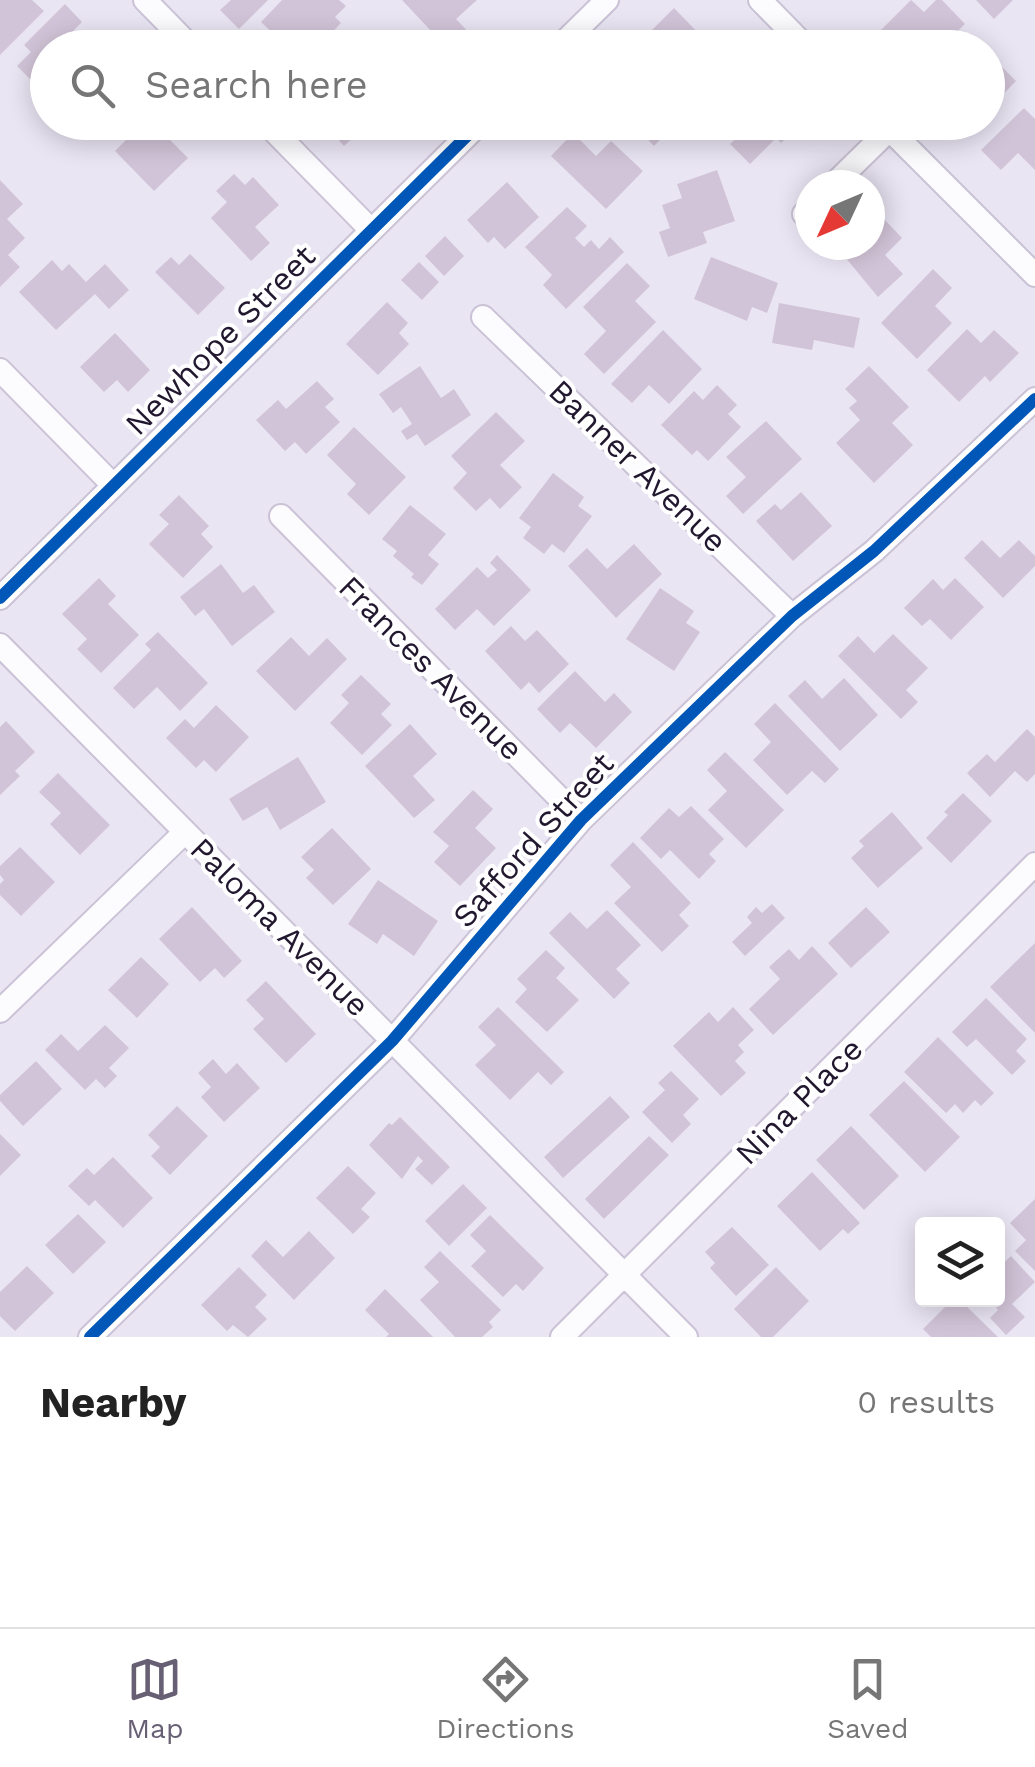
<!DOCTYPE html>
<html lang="en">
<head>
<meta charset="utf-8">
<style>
	body { margin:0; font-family:"Work Sans",sans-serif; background:#f6f6f6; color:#222 }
	.controls { position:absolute; right:30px; bottom:30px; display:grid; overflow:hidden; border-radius:10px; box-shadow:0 5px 25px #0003 }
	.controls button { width:90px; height:90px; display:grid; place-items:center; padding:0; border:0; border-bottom:2px solid #e0e0e0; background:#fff; color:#222; font:50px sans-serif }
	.compass { position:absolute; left:795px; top:170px; width:90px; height:90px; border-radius:50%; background:#fff; box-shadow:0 5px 25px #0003; rotate:226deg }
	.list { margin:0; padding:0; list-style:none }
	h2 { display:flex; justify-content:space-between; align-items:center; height:130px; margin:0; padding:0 40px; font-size:42px }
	h2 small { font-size:32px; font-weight:400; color:#767676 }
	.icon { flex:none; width:55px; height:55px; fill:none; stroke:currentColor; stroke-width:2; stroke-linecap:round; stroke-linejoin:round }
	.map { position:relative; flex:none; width:1035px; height:1337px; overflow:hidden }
	.search { position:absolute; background:#fff; box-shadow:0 5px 25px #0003; left:30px; right:30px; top:30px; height:110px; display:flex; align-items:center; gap:25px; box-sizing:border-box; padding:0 35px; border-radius:55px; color:#767676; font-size:38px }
	.sheet { height:290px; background:#fff }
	nav { display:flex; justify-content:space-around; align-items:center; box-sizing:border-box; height:140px; border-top:2px solid #e0e0e0; background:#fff; font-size:28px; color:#767676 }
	nav a { display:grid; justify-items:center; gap:5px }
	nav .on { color:#675f73 }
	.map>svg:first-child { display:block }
	.building { fill:#d2c4d8 }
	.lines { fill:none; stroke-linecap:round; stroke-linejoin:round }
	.minor-casing { stroke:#cac2d6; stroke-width:26 }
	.minor { stroke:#fcfbfd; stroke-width:22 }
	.cycleway-casing { stroke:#fff; stroke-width:19 }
	.cycleway { stroke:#0057b8; stroke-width:12 }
	.labels { text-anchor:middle; stroke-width:8; stroke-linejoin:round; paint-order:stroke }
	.street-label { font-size:32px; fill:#21172e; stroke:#fff }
</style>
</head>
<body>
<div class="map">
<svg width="1035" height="1337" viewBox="0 0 1035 1337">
	<rect width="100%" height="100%" fill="#eae5f3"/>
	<path class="building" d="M0,0H32L44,11L0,55Z
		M231,0H268L239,29L220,10Z
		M282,0H339L346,6L335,17L341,23L317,48H280L284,44L261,22Z
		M402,0H477L456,19L472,36L459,48H447Z
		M911,0L924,12L936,0H942L965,24L940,48H919L910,39L901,48H882L873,38Z
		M976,0H1013L994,19Z
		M65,4L82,22L68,36L79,48H48V97L17,66L31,52L24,45Z
		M674,8L708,43L704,48H661L648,34Z
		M988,53L1016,81L988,110Z
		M1024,108L1035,119V170L1018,153L1001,170L981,150Z
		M85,122H120L103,140Z
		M144,122H175L164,134L188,158L154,191L115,151Z
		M322,122H370L344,146Z
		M631,122H677L654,146Z
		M738,122H802L781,143L776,138L750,164L730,144L745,130Z
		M573,133L596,156L611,141L643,171L606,209L551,156Z
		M717,170L735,221L703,232L707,243L668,257L659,232L670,228L662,205L682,198L677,184Z
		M234,174L245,185L253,177L279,205L255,227L270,243L251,261L211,218L227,202L216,191Z
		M0,180L23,204L7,219L25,238L8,255L20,267L0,287Z
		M507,182L539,217L505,249L494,237L488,243L467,220Z
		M567,207L587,226L575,238L584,247L591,240L599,249L610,237L624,252L566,309L543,285L552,275L525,247Z
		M884,219L902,238L885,255L903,274L878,297L845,257L857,245H870V233Z
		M445,236L464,256L444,276L425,256Z
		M190,254L225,288L198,315L155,272L171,257L179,265Z
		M711,257L778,283L767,313L752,307L747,321L694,299Z
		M52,260L62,271L69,264L86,282L105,264L129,290L109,309L95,294L56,330L19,292Z
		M419,262L439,282L422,300L401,280Z
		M627,263L650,286L635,301L656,322L604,374L584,354L606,331L583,307Z
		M933,269L952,288L935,306L952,323L917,359L881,323Z
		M387,302L408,323L399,333L409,344L378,375L346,344Z
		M779,303L860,318L854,348L814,340L812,350L772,343Z
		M967,329L981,343L994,330L1019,353L990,382L985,376L959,402L927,370Z
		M663,330L702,369L669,404L649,385L632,403L611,384Z
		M115,333L150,370L128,392L117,380L104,392L80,367Z
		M420,366L441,398L454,389L471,415L425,446L417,434L407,440L401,431L412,424L401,407L393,413L379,394Z
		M869,366L909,407L892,423L913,445L874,483L836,443L860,420L849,408L857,401L845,389Z
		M317,381L334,399L325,407L340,422L306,454L295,442L285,451L256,420L278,400L286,409Z
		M717,385L737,405L728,414L741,427L708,461L697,450L692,455L661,425L694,391L703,400Z
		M496,412L525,441L500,465L522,487L500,509L490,498L476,511L453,488L467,473L451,456Z
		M766,421L802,459L743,514L726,496L746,477L726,457Z
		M354,427L406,477L369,515L347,494L356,484L327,455Z
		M553,473L584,497L578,506L592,516L564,553L552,544L544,554L523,538L531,527L519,518Z
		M801,492L832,526L793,561L756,521L775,504L781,510Z
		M179,495L209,526L201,534L213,547L183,578L149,544L169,524L159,515Z
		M410,505L446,534L428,555L439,564L422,585L411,577L414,574L393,556L397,551L382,539Z
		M982,540L1000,558L1019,540L1035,556V566L1003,598L964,558Z
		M634,544L662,574L616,618L568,566L587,548L607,569Z
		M497,555L531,590L494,626L477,609L455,630L435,609L477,567L488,578L497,570L490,563Z
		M221,564L243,593L254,585L275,612L232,646L204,609L195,616L180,597Z
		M99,578L116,596L108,604L139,635L101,673L77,649L87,639L62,614Z
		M955,578L984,607L951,640L930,619L922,626L904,608L933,579L943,590Z
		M660,588L694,611L686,623L700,632L674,671L626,639Z
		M511,626L525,641L537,630L569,664L539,693L529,682L521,690L485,651Z
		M158,632L208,683L180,711L157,687L134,709L113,688L151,650L145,644Z
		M893,634L928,668L906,690L918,702L901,719L838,656L858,636L874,653Z
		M291,637L309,656L327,638L347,659L295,711L256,671Z
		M575,671L605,702L614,693L632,712L596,748L570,723L560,733L537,709Z
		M361,675L391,704L381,714L392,725L362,755L330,723L349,703L341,695Z
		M844,678L878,715L840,751L788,696L805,680L822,699Z
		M775,703L839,769L825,783L812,771L787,795L753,760L771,742L754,724Z
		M216,705L249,737L216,772L204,760L196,768L166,738L185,719L194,728Z
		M6,721L35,752L15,771L20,776L0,795V727Z
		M410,724L437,754L413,776L435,800L414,818L365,766Z
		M1027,729L1035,737V774L1027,782L1015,771L990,797L967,773L987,754L995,762Z
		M725,752L784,810L746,848L708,810L727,791L707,770Z
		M298,757L326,802L280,830L267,807L243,821L229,799Z
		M58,773L110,825L80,855L50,824L61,813L39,792Z
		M473,790L493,809L475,828L496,848L460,886L434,862L449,846L433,832Z
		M963,793L992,821L951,863L926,838L948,815L944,812Z
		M691,806L724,839L709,854L716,861L699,879L670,850L661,859L640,838L669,808L679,817Z
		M892,812L923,848L878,888L851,858L864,846L859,841Z
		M332,828L371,869L333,905L306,878L314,870L301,857Z
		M633,842L691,903L679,915L689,926L662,952L614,903L631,887L610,865Z
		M20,847L55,882L21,916L0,895V884L4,880L0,875V866Z
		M378,880L438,921L414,956L383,934L377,944L348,924Z
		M772,904L785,918L745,956L732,942L752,923L747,917L756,907L762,913Z
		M192,907L242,961L224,978L215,968L200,982L159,939Z
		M866,907L890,932L851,968L828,943Z
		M607,910L641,945L616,969L630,983L614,999L549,933L570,912L587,929Z
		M1035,943V1033L990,987Z
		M812,946L838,974L773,1035L749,1009L780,979L769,967L789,949L799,960Z
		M546,950L565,968L556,978L579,1000L547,1032L515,1002L527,989L517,979Z
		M141,957L169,984L137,1018L108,990Z
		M266,981L316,1034L286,1063L253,1029L264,1019L246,1000Z
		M986,998L1027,1039L1016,1051L1026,1061L1012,1075L976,1039L967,1047L952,1032Z
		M498,1007L564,1072L551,1085L538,1072L510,1100L475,1065L496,1045L478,1027Z
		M733,1007L754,1030L738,1045L744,1052L735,1061L746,1073L721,1096L673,1046L709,1012L718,1022Z
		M105,1025L129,1048L109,1068L117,1076L105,1088L96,1079L85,1090L45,1050L61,1034L78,1051Z
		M938,1037L994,1093L981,1106L975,1100L963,1113L955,1104L946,1113L904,1072Z
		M213,1059L226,1074L237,1063L260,1088L224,1122L201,1097L211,1087L198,1073Z
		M36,1061L62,1089L23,1126L0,1101V1095Z
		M671,1071L699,1099L683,1115L691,1124L672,1143L642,1112L665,1090L658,1083Z
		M904,1081L960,1137L925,1172L869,1115Z
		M610,1096L630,1117L563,1178L544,1157Z
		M177,1106L208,1136L170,1175L151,1156L160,1147L148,1135Z
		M400,1117L450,1167L432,1185L415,1169L423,1161L418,1156L402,1179L369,1145L389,1123L392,1125Z
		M851,1126L899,1176L864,1210L816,1160Z
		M0,1134L21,1155L0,1176Z
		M649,1136L669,1155L604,1219L585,1199Z
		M113,1157L153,1198L123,1228L95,1200L89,1206L68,1186L87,1168L94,1175Z
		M348,1166L376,1193L361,1209L370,1217L353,1234L316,1198Z
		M812,1172L860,1223L848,1234L843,1229L820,1251L777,1206Z
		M463,1184L487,1208L449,1246L425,1221Z
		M1035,1199V1271L1015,1251L1026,1240L1010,1223Z
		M78,1214L106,1242L73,1274L45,1245Z
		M490,1215L544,1268L523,1291L516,1284L503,1297L471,1266L486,1251L470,1235Z
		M732,1227L769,1265L736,1296L710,1268L715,1263L705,1252Z
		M309,1231L335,1258L294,1300L251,1256L266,1240L283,1257Z
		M440,1251L501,1310L489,1322L493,1327L482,1337H455L420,1300L439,1282L424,1267Z
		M1011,1256L1035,1282L1012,1304L1025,1317L1006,1335L990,1318L998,1310L989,1300H998V1268Z
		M27,1266L54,1293L15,1331L0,1316V1292Z
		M239,1267L267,1295L255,1307L267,1319L248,1337L233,1325L227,1331L201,1305Z
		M776,1267L809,1301L773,1337H761L734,1309Z
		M385,1289L433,1337H386L389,1334L365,1310Z
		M952,1300H960L998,1337H931L923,1329Z"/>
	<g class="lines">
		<defs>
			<path id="minor" d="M145,0L192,48
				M760,0L807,48
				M558,48L607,0
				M265,122L370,229
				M882,122L1035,275
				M833,185L889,130
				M804,214L810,208
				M483,317L792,616
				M0,370L113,485
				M281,516L581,820
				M0,598L481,122
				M0,645L686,1337
				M0,1011L185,832
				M90,1337L392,1041L581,820L792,616L874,551L1035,399
				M562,1337L1035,864"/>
		</defs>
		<use href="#minor" class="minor-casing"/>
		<use href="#minor" class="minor"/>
		<defs>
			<path id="cycleway" d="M0,598L481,122
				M90,1337L392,1041L581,820L792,616L874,551L1035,399"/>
		</defs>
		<use href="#cycleway" class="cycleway-casing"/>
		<use href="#cycleway" class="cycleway"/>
	</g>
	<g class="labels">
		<g class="street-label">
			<text transform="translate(220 340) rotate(-45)" y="11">Newhope Street</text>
			<text transform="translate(638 466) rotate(44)" y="11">Banner Avenue</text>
			<text transform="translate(431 668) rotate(45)" y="11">Frances Avenue</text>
			<text transform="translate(533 840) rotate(-48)" y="11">Safford Street</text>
			<text transform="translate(280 927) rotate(45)" y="11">Paloma Avenue</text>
			<text transform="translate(799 1101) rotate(-45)" y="11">Nina Place</text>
		</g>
	</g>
</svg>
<div class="controls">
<button><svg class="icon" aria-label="layers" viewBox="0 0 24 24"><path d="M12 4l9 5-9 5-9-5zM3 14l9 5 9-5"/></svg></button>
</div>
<svg class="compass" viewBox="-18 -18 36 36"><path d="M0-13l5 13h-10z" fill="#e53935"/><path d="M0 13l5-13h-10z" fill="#767676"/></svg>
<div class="search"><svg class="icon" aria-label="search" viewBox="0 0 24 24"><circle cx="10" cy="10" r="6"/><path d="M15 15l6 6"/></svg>Search here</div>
</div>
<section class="sheet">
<h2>Nearby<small>0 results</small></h2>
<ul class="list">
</ul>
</section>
<nav>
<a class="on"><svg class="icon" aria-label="map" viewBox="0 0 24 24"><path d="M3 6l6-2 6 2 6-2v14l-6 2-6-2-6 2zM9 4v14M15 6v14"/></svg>Map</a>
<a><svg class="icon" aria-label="directions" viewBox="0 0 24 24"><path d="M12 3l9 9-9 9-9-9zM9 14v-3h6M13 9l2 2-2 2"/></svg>Directions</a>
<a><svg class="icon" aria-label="saved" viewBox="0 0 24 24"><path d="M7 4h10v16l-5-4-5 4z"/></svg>Saved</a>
</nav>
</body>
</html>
